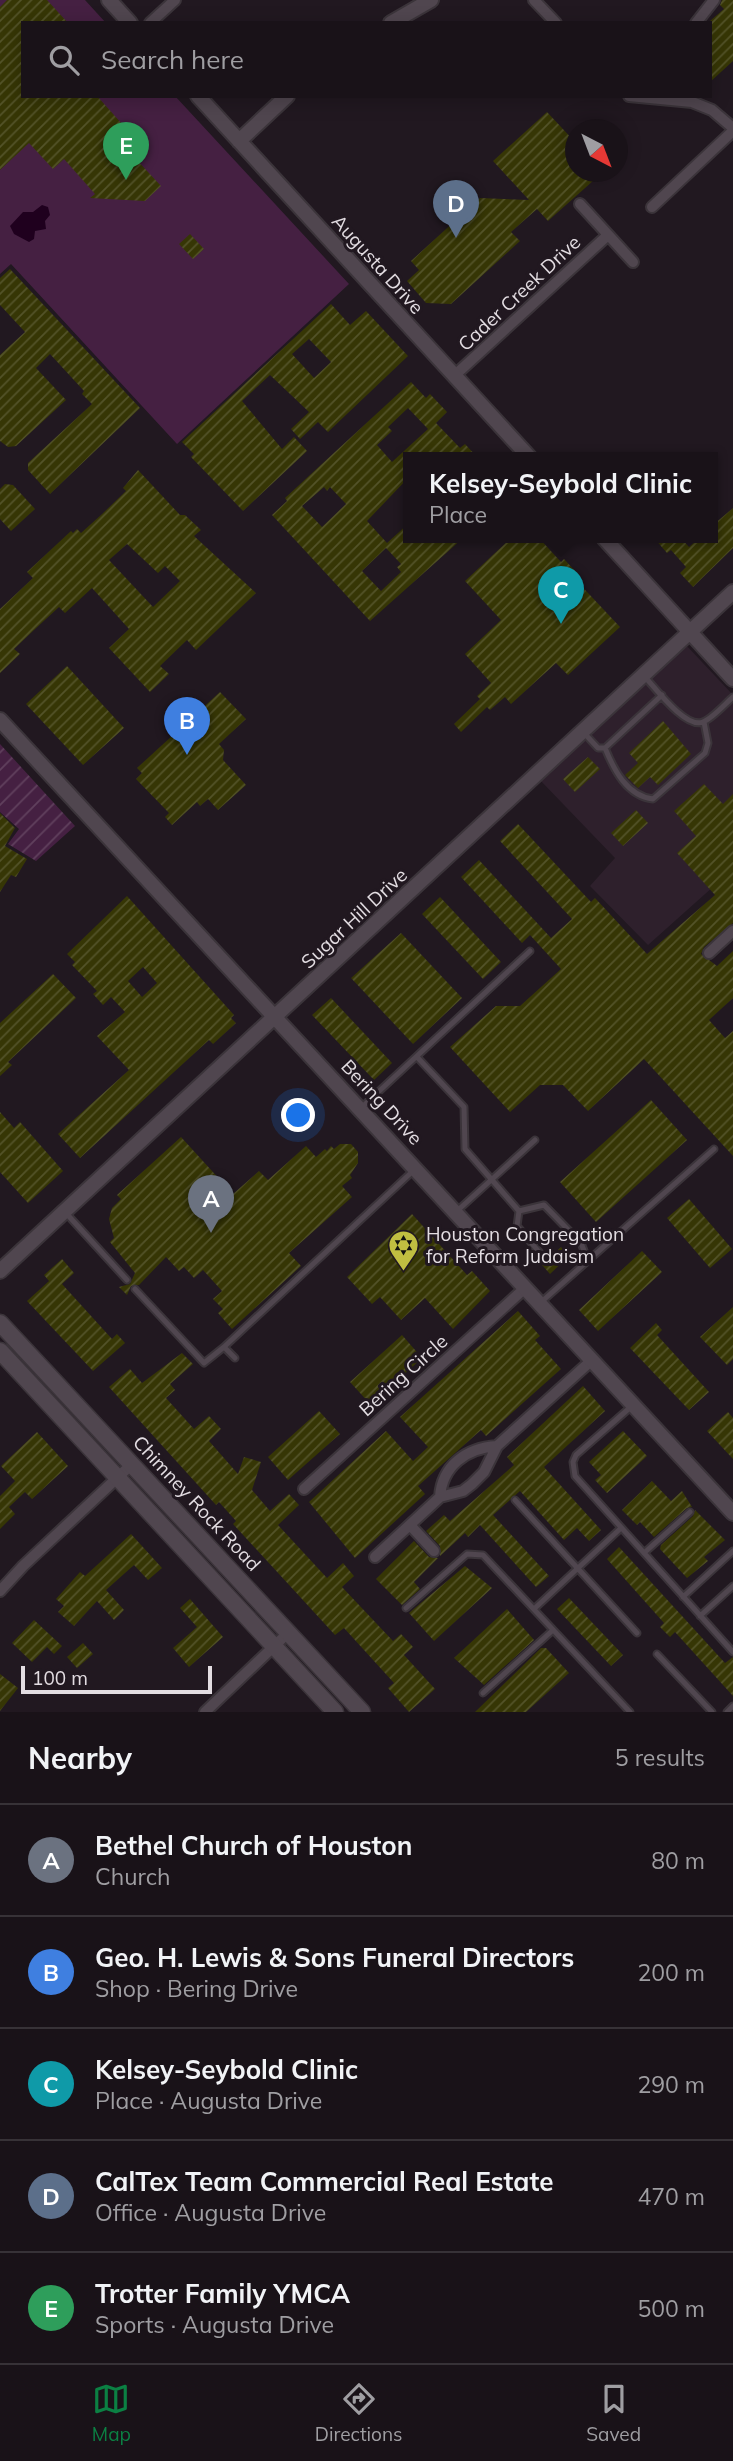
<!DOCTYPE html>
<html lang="en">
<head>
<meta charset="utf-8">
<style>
	body { margin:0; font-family:Mulish,sans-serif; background:#262025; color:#f1f3f6 }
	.compass { position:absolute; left:565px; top:119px; width:63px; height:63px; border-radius:50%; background:#191218; box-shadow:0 4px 18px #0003; rotate:138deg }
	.scale { position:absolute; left:21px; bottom:18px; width:191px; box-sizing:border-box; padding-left:7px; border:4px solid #e3dde2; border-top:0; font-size:19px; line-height:24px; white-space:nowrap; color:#e3dde2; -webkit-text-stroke:5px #211820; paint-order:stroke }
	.you { position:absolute; left:299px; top:1116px; width:24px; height:24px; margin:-18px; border:5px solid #fff; border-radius:50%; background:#1a73e8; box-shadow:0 0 0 10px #1a73e833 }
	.badge { display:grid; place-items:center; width:46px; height:46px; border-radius:50%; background:#0b8043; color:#fff; font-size:23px; font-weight:700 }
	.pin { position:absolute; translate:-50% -58px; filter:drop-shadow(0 2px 4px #0008) }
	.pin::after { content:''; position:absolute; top:37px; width:24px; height:21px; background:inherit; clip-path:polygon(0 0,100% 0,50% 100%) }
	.popup { position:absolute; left:403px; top:452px; width:315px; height:91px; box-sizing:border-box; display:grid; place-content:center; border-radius:0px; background:#191218; filter:drop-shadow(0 2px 5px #0005); font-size:23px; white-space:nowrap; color:#9f9ea2 }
	.popup b { font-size:26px; color:#f1f3f6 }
	.popup::after { content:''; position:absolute; left:50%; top:100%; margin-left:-14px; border:14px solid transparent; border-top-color:#191218 }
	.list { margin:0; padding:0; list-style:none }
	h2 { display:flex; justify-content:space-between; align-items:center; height:91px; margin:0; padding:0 28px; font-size:30px }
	h2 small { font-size:23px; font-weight:400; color:#9f9ea2 }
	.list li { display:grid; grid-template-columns:46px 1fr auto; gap:21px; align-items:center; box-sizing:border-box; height:112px; padding:0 28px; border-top:2px solid #373237 }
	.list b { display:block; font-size:26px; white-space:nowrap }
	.list p { margin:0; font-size:23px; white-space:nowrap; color:#9f9ea2 }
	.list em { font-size:23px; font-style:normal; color:#9f9ea2 }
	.icon { flex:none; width:38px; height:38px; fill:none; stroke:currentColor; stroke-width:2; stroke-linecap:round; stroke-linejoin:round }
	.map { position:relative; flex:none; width:733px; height:1712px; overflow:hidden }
	.search { position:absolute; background:#191218; box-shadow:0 4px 18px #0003; left:21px; right:21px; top:21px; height:77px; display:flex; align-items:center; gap:18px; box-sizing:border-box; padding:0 24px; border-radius:0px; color:#9f9ea2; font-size:26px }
	.sheet { height:651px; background:#191218 }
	nav { display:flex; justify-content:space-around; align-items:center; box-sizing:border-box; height:98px; border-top:2px solid #373237; background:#191218; font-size:19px; color:#9f9ea2 }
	nav a { display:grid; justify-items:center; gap:4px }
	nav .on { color:#0b8043 }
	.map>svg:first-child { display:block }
	.built { fill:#2e202c }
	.garden { fill:url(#garden-furrows) }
	.pitch { fill:#452042 }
	.water { fill:#1f001e }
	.building { fill:url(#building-hatch); fill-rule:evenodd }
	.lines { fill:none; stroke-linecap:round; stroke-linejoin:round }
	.service-casing { stroke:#3b343a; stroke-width:9 }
	.minor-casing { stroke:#3b343a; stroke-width:14 }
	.tertiary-casing { stroke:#3b343a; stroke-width:18 }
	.secondary-casing { stroke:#3b343a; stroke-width:19 }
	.service { stroke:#50464f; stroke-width:5 }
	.minor { stroke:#50464f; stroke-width:10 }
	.tertiary { stroke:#50464f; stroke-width:14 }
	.secondary { stroke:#50464f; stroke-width:16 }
	.labels { text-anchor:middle; stroke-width:6; stroke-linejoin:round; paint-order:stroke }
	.street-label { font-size:19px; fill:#e3dde2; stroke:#211820 }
	.poi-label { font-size:19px; fill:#e3dde2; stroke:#211820; text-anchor:start }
</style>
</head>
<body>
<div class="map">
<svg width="733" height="1712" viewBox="0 0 733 1712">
	<defs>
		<pattern id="garden-furrows" width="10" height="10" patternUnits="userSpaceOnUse" patternTransform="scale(1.75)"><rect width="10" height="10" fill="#452042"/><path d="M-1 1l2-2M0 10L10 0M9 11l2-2" fill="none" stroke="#60405d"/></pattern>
		<pattern id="building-hatch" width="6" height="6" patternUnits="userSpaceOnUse" patternTransform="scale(1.75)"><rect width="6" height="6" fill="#363605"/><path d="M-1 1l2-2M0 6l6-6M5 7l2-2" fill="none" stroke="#535329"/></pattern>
	</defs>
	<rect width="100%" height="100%" fill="#211820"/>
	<path class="built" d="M685,644L733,695V869L648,945L590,886L615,858L540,780Z"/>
	<path class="garden" d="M0,744L75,826L36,861L8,844L19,829L0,812Z"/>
	<path class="pitch" d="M0,0H85L106,23H23V96H175L349,284L177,444L11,264L0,274Z"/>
	<path class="water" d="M42,205L48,207L50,215L45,221L46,229L35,231L34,239L29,242L14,234L10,226L23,212H33Z"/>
	<path class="building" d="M7,0H47L68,23H23V96H97L131,134L121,143L161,186L145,201L90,198L95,194L64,159L53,169L29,143L0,170V7Z
		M722,0H733V61L710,82V21L724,9L720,5Z
		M547,112L576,143V172H603L548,221L537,209L511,232L520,241L451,304L426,303L407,281L419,270L411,261L480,198L529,200L493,161Z
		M190,234L204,249L193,259L179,244Z
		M10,269L140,408L50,494L28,470V463L92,404L82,394L84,391L50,354L36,368L66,400L16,446L8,447L0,441V355L25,332L0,305V278Z
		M331,304L350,325L366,311L408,356L328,432L318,422L300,439L291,429L309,412L270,375L242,401L282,449L294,437L307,451L243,511L191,457L194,454L182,442ZM309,339L331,362L314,378L292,354Z
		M411,382L426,398L430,394L447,412L436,423L460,448L465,444L478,458H409V477L367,521L387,543L409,523V538H463L370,621L272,515L287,501L285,498ZM408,408L428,429L392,462L377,445L392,431L388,427ZM324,487L327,491L330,487L346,504L322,527L302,506ZM386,548L401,564L397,567L401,572L381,591L362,571Z
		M138,470L180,515H185L201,530L194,536L256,593L196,650L187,640L160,666L169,674L150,692L109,648L129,629L92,588L65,613L59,607L34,630L14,649L20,654L0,673V609L33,578L27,572L71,531L73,533L77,529L81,533L101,515L126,491L123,488ZM127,544L158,573L165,566L180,581L153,607L109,560Z
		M5,484L13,485L35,509L11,531L0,519V489Z
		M733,508V548L693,587L680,573L686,567L671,550L667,553L654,538H681L689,547L699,538H713V525Z
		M511,538H539L561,562L564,559L577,573L573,577L620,627L568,675L556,663L511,704L505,697L490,710L487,707L461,732L454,724L480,699L477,696L491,683L465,654L501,620L465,581Z
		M67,666L124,728L83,765L26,704Z
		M220,692L246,719L219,744L224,750L223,760L246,785L218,810L208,799L200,806L197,802L172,825L165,817L169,813L136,779L142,773L137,768Z
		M663,721L691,754L658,785L650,777L638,788L625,775L638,763L629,753Z
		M588,757L600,769L575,792L563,779Z
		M704,784L723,804L733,794V923L704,947L701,954L717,966L733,951V998L709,1020L725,1038L733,1031V1156L644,1059L588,1111L563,1085H540L510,1112L450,1047L496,1006H520L561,969L530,935L522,943L461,877L479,860L551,938L572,919L500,841L518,824L591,902L595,898L647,954L715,895L677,853L696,836L674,811Z
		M636,810L648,823L623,846L611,833Z
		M0,813L15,828L5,846L27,859L16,877L11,875L0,892Z
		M127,896L234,1015L231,1018L236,1023L213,1044L209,1040L80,1158L58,1134L129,1070L97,1036L125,1012L111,997L103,1005L93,994L97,991L72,965L75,962L67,954ZM143,967L157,983L142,997L128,981Z
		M440,897L501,962L483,979L422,914Z
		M401,933L462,998L413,1044L351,978Z
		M53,974L76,998L8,1062L12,1065L0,1076V1023Z
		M331,998L392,1063L374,1080L312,1015Z
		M651,1100L687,1140L596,1222L560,1182Z
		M0,1112L14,1128L20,1122L63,1171L28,1203L0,1172Z
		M181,1137L233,1194L259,1171L268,1180L306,1146L316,1157L325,1149L327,1151L331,1146L334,1149L340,1144H351L358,1152V1163L350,1175L352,1178L342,1186L352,1197L289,1253L301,1266L232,1329L218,1313L223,1309L213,1299L222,1291L203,1270L194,1278L184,1267L179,1271L166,1257L139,1285L131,1286L127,1295L119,1287L130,1284L135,1273L110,1242L114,1238L109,1219L112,1208L121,1199L117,1195Z
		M689,1199L732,1249L710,1268L667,1218Z
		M412,1214L467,1275L472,1271L490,1291L453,1329L425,1298L401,1320L380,1297L372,1304L347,1277Z
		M561,1247L569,1256L550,1274L542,1265Z
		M642,1251L662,1272L598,1331L579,1310Z
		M62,1259L74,1273L62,1284L112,1339L117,1334L125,1343L93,1371L27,1301L49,1281L44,1275Z
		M733,1307V1359L727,1365L700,1337Z
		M518,1311L540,1336L535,1340L561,1369L486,1436L481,1430L418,1486L425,1494L355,1558L309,1502L386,1431L413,1461L428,1447L400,1417Z
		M656,1323L662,1330L657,1335L709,1392L689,1410L630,1348Z
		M402,1335L422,1358L371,1405L350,1382Z
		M182,1353L193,1364L170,1384L175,1390L166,1398L194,1429L209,1416L221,1429L209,1441L238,1474L244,1457L261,1462L252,1490L270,1511L289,1494L299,1505L278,1525L327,1578L343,1563L354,1576L342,1587L393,1641L401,1634L413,1647L404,1655L435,1689L409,1712L388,1688L394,1683L344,1628L335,1635L233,1524L236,1521L219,1502L216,1505L109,1387L130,1369L142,1383Z
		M583,1386L605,1411L544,1467L601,1530L589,1541L577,1528L564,1540L520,1491L493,1515L549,1576L536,1587L480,1525L468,1537L465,1533L440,1556V1546L426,1531L444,1515L450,1521L514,1465L507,1457Z
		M319,1411L340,1434L288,1480L268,1457Z
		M728,1412L733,1418V1459L707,1431Z
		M623,1431L647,1456L607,1493L595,1480L601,1475L589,1462Z
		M37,1432L68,1466L32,1499L25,1492L9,1507L15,1514L0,1529V1496L15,1481L1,1466Z
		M652,1481L671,1501L682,1491L692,1507L687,1508L654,1537L640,1522L637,1525L622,1510Z
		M695,1510L725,1540L704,1557L708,1561L687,1578L660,1549L661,1545L693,1516Z
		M131,1534L162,1568L148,1580L134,1565L106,1590L124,1610L114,1620L97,1601L74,1626L58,1612L64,1606L56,1599L80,1572L85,1576Z
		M414,1541L429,1557L438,1558L414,1582L420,1589L402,1605L376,1579Z
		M619,1547L725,1663L733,1657V1696L675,1632L670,1637L660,1627L664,1623L607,1559Z
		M465,1566L492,1588L434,1641L409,1613Z
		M569,1598L623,1655L611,1666L557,1609Z
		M190,1599L223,1637L189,1667L173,1648L197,1627L180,1608Z
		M507,1609L534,1640L484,1685L454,1658Z
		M34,1620L62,1646L54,1654L47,1647L32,1662L12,1643Z
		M83,1643L93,1654L77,1668L67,1657Z
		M541,1648H546L569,1673L526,1712H475Z
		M0,1674L18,1688L0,1711Z"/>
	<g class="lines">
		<defs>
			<path id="service" d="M645,677C656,689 686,729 703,722C713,718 725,704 733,697
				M584,733L598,748H605L662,695
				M605,748C614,770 627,796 653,799L705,753L708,743L704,722
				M417,1057L464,1107L465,1149L519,1211L517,1226L540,1253
				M361,1108L530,951
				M457,1211L535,1140
				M519,1211L544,1205L581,1243L588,1261
				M65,1212L127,1280
				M135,1289L204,1363L224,1347L235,1358
				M539,1304L714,1149
				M224,1347L414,1170
				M633,1405L576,1455L573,1462L575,1476L733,1652
				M515,1500L637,1633
				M644,1553L690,1512
				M683,1597L733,1551
				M406,1608L467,1554L483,1555L630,1712
				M534,1609L621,1528
				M700,1616L733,1586
				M657,1654L712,1712
				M483,1693L553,1630
				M727,1712L733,1706"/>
			<path id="minor" d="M534,0L556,23
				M150,23L175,0
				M696,23L714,0
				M629,96L692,102L712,110L733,128
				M580,204L633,262
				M652,207L733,131
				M454,376L608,235
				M709,953L733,931
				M497,1446L592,1360
				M304,1489L525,1288
				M410,1525L434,1551
				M375,1557L440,1497L463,1491L472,1484L484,1472L497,1446C466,1448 442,1466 440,1497
				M0,1591L23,1566L132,1464
				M205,1712L289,1632"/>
			<path id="tertiary" d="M109,0L130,23
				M391,23L431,0
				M198,96L530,458
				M239,141L287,96
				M604,538L733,679
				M0,720L733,1513
				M0,1271L733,592"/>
			<path id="secondary" d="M0,1323L362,1712
				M0,1351L335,1712"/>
		</defs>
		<use href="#service" class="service-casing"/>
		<use href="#minor" class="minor-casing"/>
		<use href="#tertiary" class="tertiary-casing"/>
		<use href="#secondary" class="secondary-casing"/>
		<use href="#service" class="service"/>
		<use href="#minor" class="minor"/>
		<use href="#tertiary" class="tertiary"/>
		<use href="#secondary" class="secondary"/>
	</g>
	<defs>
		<symbol id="synagogue-pin" viewBox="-11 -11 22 30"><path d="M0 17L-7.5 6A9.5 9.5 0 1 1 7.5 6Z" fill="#c0be41" stroke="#211820"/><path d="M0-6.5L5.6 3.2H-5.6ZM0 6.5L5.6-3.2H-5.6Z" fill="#111"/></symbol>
	</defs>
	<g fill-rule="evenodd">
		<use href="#synagogue-pin" x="386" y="1228" width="35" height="47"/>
	</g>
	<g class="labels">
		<g class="street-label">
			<text transform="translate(378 264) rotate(48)" y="7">Augusta Drive</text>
			<text transform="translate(519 293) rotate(-43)" y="7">Cader Creek Drive</text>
			<text transform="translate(354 918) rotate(-43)" y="7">Sugar Hill Drive</text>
			<text transform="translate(382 1102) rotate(47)" y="7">Bering Drive</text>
			<text transform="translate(403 1375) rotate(-42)" y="7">Bering Circle</text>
			<text transform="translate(197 1503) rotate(47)" y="7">Chimney Rock Road</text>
		</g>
		<g class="poi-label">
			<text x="426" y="1241">Houston Congregation<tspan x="426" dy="22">for Reform Judaism</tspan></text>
		</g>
	</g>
</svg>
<svg class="compass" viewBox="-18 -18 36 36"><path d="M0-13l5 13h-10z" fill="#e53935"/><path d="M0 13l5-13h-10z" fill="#9f9ea2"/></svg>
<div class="scale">100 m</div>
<div class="you"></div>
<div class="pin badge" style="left:211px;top:1233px;background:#6b7280">A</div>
<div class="pin badge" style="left:187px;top:755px;background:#3f7fe0">B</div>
<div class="pin badge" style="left:561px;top:624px;background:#0f9aa8">C</div>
<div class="popup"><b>Kelsey-Seybold Clinic</b>Place</div>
<div class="pin badge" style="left:456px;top:238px;background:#5c6f8a">D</div>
<div class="pin badge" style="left:126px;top:180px;background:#2e9e5b">E</div>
<div class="search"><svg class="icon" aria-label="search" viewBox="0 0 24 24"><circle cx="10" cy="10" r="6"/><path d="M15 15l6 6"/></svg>Search here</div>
</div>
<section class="sheet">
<h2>Nearby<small>5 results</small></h2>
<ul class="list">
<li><span class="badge" style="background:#6b7280">A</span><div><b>Bethel Church of Houston</b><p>Church</p></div><em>80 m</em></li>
<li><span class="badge" style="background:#3f7fe0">B</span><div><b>Geo. H. Lewis &amp; Sons Funeral Directors</b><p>Shop · Bering Drive</p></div><em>200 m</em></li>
<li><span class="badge" style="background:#0f9aa8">C</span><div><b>Kelsey-Seybold Clinic</b><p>Place · Augusta Drive</p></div><em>290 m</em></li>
<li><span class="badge" style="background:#5c6f8a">D</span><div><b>CalTex Team Commercial Real Estate</b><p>Office · Augusta Drive</p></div><em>470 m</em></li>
<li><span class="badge" style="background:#2e9e5b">E</span><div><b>Trotter Family YMCA</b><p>Sports · Augusta Drive</p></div><em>500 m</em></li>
</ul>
</section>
<nav>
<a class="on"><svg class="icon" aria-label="map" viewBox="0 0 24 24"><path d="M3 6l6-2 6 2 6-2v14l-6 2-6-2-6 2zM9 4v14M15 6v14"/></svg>Map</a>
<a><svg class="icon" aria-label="directions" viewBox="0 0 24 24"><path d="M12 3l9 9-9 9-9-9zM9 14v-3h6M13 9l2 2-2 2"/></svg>Directions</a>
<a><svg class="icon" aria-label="saved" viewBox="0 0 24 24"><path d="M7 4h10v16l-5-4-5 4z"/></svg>Saved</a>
</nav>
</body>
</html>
